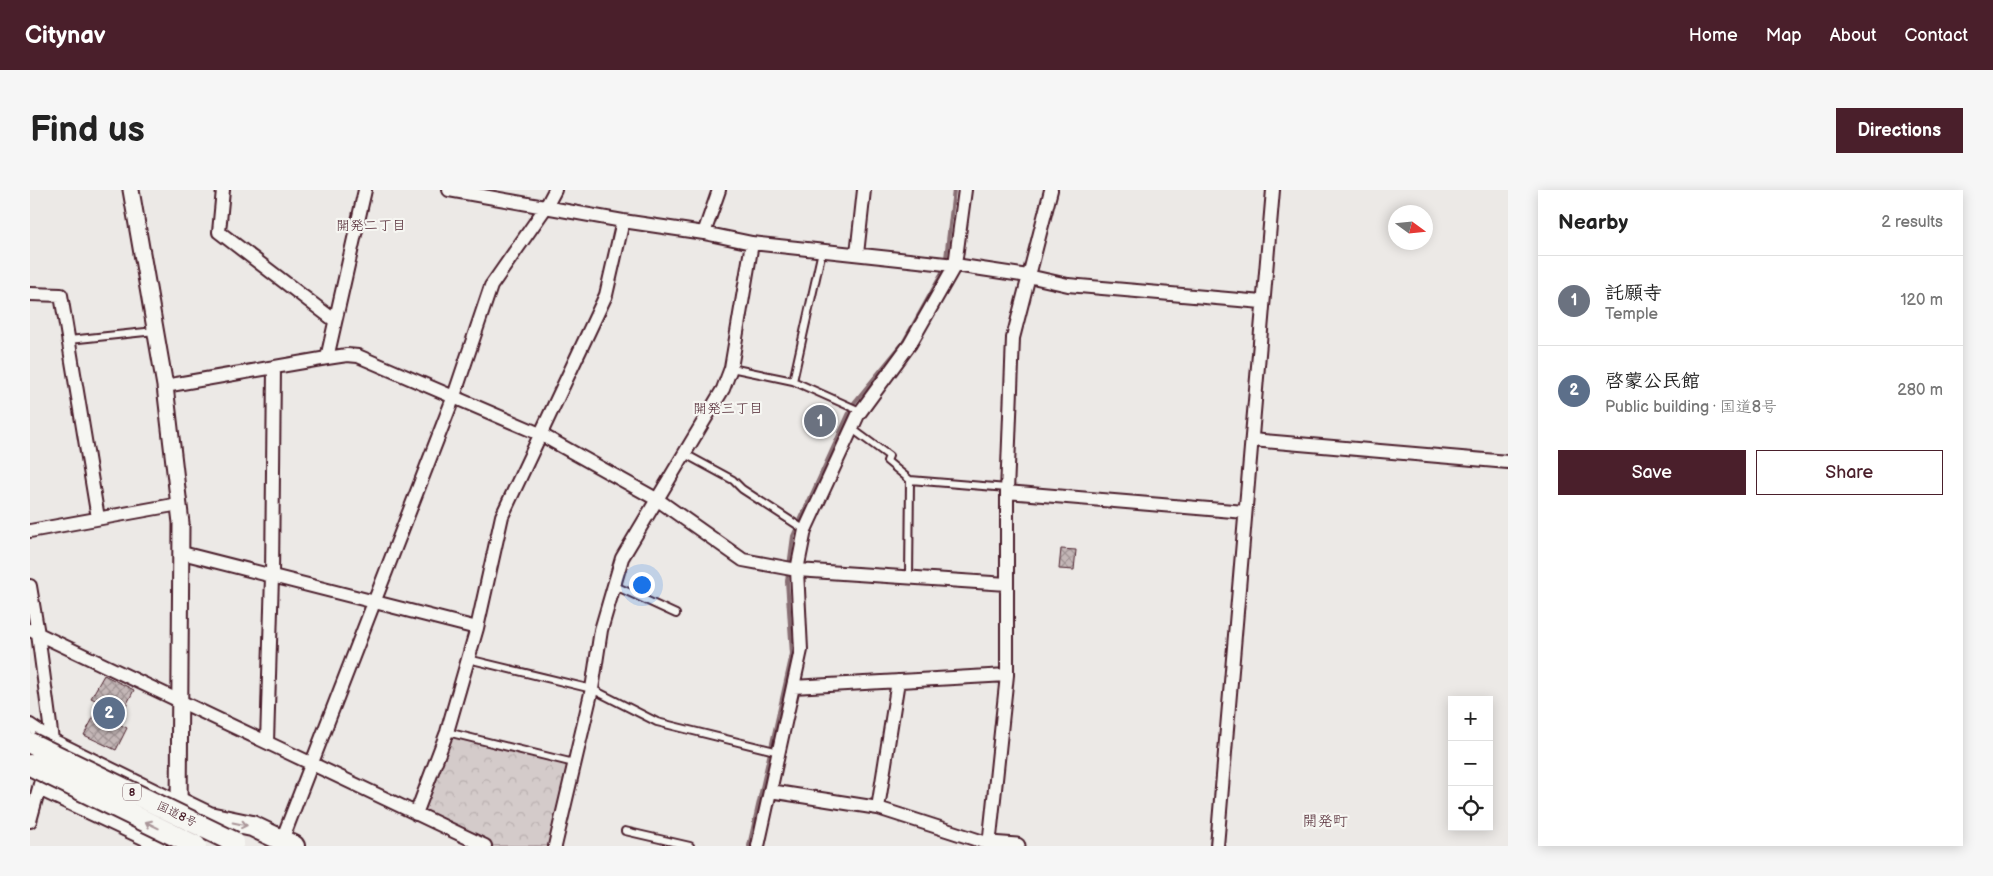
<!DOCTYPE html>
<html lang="en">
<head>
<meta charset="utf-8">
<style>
	body { margin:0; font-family:"Balsamiq Sans","Klee One",sans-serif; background:#f6f6f6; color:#222 }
	.controls { position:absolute; right:15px; bottom:15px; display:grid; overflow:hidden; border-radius:0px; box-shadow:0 2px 12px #0003 }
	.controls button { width:45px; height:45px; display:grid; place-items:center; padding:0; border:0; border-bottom:1px solid #e0e0e0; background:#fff; color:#222; font:25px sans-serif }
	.compass { position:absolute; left:1358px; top:15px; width:45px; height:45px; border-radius:50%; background:#fff; box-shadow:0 2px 12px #0003; rotate:105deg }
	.you { position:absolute; left:611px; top:394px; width:18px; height:18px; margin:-12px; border:4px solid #fff; border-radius:50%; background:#1a73e8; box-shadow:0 0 0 8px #1a73e833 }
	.badge { display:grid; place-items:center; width:32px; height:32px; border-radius:50%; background:#4a1f2b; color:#fff; font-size:16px; font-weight:700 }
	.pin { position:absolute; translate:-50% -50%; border:2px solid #fff; box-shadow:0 1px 5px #0006 }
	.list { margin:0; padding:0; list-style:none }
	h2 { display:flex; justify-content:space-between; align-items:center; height:65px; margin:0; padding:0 20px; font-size:21px }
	h2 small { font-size:16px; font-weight:400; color:#767676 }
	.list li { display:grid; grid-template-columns:32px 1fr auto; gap:15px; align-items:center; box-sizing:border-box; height:90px; padding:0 20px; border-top:1px solid #e0e0e0 }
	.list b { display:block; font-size:19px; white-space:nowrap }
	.list p { margin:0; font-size:16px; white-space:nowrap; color:#767676 }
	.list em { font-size:16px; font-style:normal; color:#767676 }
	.actions { display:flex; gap:10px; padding:15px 20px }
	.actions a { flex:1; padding:11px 0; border:1px solid #4a1f2b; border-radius:0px; text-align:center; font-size:18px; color:#4a1f2b }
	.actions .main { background:#4a1f2b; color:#fff }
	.icon { flex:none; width:28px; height:28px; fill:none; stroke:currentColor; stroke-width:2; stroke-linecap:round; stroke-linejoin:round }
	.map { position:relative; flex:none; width:1478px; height:656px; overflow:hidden; border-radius:0px }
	header { display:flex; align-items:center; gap:30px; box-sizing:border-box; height:70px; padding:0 25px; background:#4a1f2b; color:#fff }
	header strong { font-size:24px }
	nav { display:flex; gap:28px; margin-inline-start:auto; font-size:18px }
	.intro { display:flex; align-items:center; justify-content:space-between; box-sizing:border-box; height:120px; padding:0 30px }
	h1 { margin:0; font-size:35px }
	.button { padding:12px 22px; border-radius:0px; background:#4a1f2b; color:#fff; font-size:18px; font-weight:700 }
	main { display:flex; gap:30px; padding:0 30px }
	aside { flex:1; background:#fff; border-radius:0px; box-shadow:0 2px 12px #0003 }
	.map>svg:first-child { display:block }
	.park { fill:url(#park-crowns); stroke:#8f757a }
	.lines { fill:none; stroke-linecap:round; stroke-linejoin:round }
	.stream { stroke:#886e73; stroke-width:4 }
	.building { fill:url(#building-cross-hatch); stroke:#4a1f2b }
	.service-casing { stroke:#4a1f2b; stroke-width:10 }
	.minor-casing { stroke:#4a1f2b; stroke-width:16 }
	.tertiary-casing { stroke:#4a1f2b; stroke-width:19 }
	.trunk-casing { stroke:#4a1f2b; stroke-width:24 }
	.service { stroke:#f6f6f2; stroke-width:6 }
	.minor { stroke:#f6f6f2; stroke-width:12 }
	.tertiary { stroke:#f6f6f2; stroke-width:15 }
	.trunk { stroke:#f6f6f2; stroke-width:20 }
	.trunk-bridge-casing { stroke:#4a1f2b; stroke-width:24; stroke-linecap:butt }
	.trunk-bridge { stroke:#f6f6f2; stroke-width:20 }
	.oneway { stroke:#a99598 }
	.labels { text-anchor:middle; stroke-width:4.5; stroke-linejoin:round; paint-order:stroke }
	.shield { fill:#f6f6f2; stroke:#7e6067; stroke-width:1 }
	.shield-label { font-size:11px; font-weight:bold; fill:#4a1f2b }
	.street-label { font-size:12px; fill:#4a1f2b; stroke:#f6f6f2 }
	.neighbourhood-label { font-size:14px; fill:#4a1f2b; stroke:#f6f6f2 }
	.quarter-label { font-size:15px; fill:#4a1f2b; stroke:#f6f6f2 }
</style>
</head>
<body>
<header>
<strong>Citynav</strong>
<nav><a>Home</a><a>Map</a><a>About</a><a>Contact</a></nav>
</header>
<div class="intro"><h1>Find us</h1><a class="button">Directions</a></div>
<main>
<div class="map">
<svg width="1478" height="656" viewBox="0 0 1478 656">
	<defs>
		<pattern id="park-crowns" width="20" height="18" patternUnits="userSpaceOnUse" patternTransform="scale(1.25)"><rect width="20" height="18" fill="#d4cbca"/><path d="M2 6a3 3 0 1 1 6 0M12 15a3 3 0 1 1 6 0" fill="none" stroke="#b8aeae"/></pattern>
		<pattern id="building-cross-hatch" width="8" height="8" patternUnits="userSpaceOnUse" patternTransform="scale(1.25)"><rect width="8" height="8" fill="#c4b7b7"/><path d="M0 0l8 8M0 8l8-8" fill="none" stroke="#a19495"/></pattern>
	</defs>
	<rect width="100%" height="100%" fill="#ece9e6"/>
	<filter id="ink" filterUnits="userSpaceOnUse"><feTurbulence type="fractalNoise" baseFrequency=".02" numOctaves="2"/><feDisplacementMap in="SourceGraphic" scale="10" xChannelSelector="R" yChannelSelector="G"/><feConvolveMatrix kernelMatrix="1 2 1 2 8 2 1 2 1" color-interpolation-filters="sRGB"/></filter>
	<g filter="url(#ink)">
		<path class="park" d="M417,542L544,576L525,656H461L386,624Z"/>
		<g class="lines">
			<path class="stream" d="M719,656L762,464L757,391L763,346L823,214L873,153L911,85L916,68L924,0"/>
		</g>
		<path class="building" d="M1031,359L1046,360L1044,380L1029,379Z
			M74,485L104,500L87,533L97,538L86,560L54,545L71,513L61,508Z"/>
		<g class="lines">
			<defs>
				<path id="service" d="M39,150L125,141
					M701,178L763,191L830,221
					M763,191L792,61
					M821,238L859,266L857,271L880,290L977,298
					M655,264L703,290L712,299L775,340
					M879,387L880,290
					M583,395L646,424
					M438,469L562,499L627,532L749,562
					M417,542L544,573
					M595,641L660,656"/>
				<path id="minor" d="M193,0L189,42L304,130
					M419,0L593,31L674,43L722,53L925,75L998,86L1038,95L1232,112
					M674,43L689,0
					M827,64L834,0
					M0,104L31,105L68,328
					M297,168L335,0
					M135,196L297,168L317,165L328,166L510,244L628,310L713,370L767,380L977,394
					M1222,250L1478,272
					M977,302L1215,322
					M0,341L149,314
					M152,363L447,438
					M0,396L8,444L22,550L0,631
					M0,440L455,656
					M763,497L977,485
					M0,535L22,550L148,612
					M237,552L242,386L244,177
					M9,599L130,656
					M740,601L848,618L960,654
					M848,618L868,491
					M386,624L417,542L447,438L472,326L576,105L593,31
					M252,650L424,206L461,96L516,17L525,0
					M525,656L562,499L571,440L592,368L693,199L701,178L722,53
					M728,656L771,460L767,380L775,340L828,225L880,154L925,75L935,0
					M959,656L977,485V302L983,148L1021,0
					M1187,656L1243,0"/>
				<path id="tertiary" d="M101,0L135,196L151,333L149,622
					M960,654L987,656"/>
				<path id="trunk" d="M148,612L179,627L222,636L264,656"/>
			</defs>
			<use href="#service" class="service-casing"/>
			<use href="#minor" class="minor-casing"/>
			<use href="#tertiary" class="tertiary-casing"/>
			<use href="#trunk" class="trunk-casing"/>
			<use href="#service" class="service"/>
			<use href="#minor" class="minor"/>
			<use href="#tertiary" class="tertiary"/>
			<use href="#trunk" class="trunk"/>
			<defs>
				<path id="trunk-bridge" d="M0,553L204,652
					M0,575L166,656"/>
			</defs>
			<use href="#trunk-bridge" class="trunk-bridge-casing"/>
			<use href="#trunk-bridge" class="trunk-bridge"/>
		</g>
		<defs><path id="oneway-shaft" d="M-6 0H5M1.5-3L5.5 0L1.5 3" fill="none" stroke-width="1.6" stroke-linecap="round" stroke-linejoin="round" transform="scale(1.25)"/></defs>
		<g class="oneway">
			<use href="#oneway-shaft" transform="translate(210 634) rotate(12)"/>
			<use href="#oneway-shaft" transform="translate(122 635) rotate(-154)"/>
		</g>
	</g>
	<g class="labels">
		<rect class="shield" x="93" y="593.5" width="18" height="17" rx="4"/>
		<g class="shield-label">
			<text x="102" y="606">8</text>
		</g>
		<g class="street-label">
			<text transform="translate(147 624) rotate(26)" y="4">国道8号</text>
		</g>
		<g class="neighbourhood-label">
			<text x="341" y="40">開発二丁目</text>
			<text x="698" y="223">開発三丁目</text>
		</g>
		<g class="quarter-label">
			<text x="1295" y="636">開発町</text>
		</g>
	</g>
</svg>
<div class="controls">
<button>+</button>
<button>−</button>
<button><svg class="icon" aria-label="locate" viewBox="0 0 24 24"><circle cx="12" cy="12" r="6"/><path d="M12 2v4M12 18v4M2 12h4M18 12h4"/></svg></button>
</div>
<svg class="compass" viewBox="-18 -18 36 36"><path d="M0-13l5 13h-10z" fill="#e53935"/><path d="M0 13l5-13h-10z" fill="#767676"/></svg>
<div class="you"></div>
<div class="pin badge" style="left:790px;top:231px;background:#6b7280">1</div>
<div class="pin badge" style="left:79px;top:523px;background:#5c6f8a">2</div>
</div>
<aside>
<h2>Nearby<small>2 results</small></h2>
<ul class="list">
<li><span class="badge" style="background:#6b7280">1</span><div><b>託願寺</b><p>Temple</p></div><em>120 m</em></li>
<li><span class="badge" style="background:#5c6f8a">2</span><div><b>啓蒙公民館</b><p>Public building · 国道8号</p></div><em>280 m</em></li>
</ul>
<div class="actions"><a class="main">Save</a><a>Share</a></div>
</aside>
</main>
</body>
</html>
